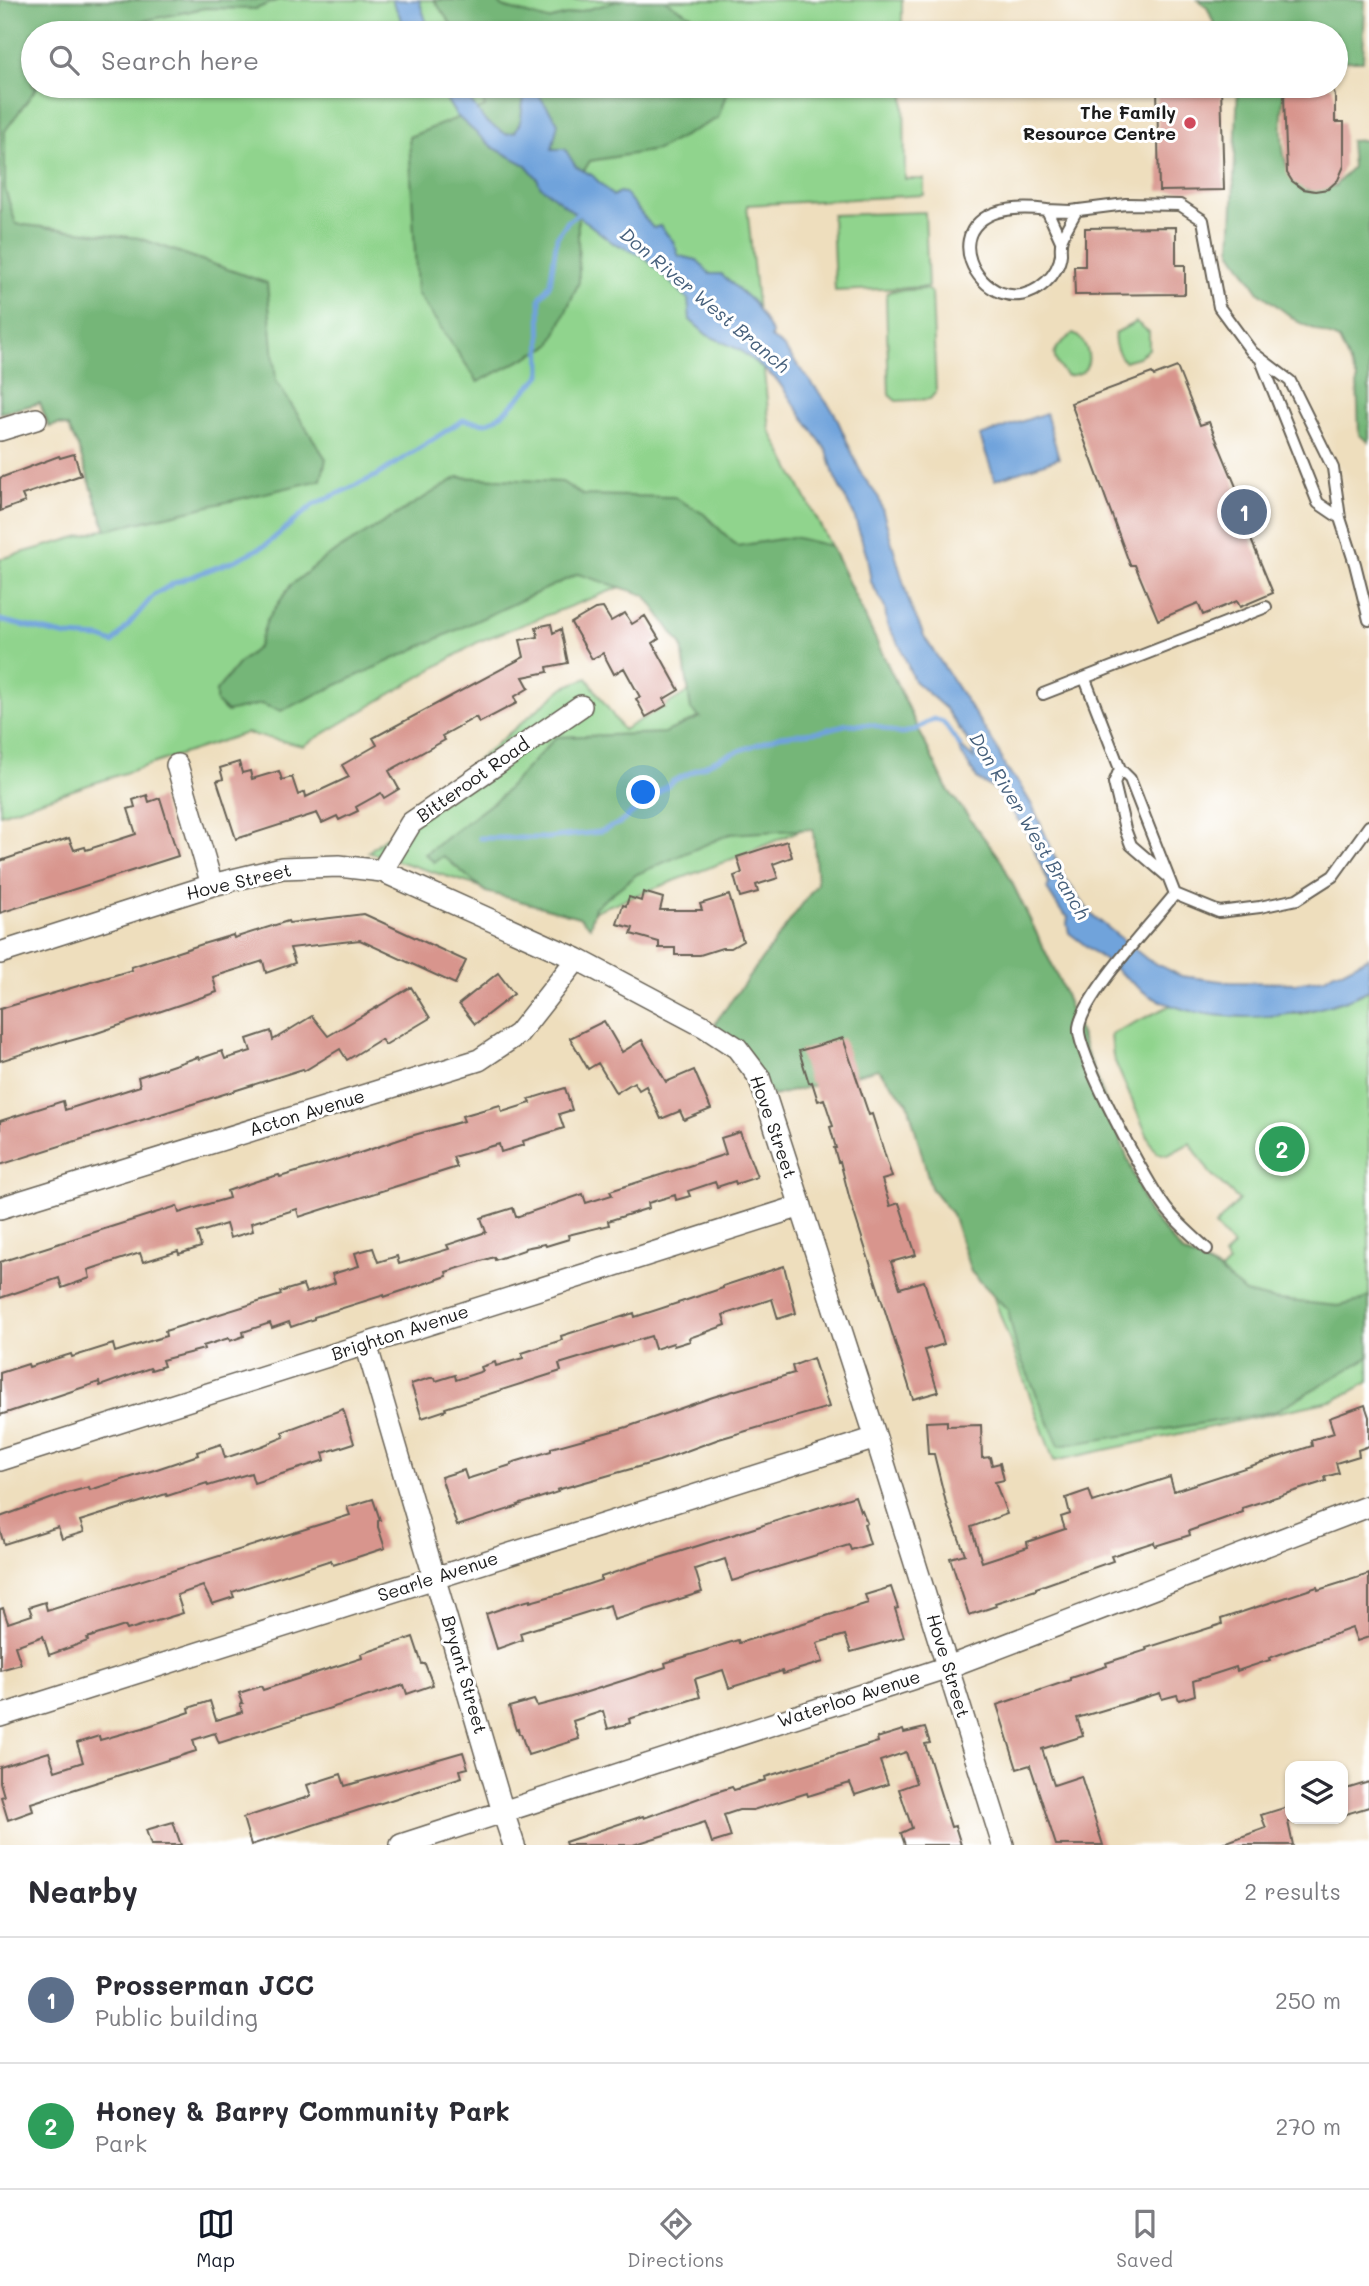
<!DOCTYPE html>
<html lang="en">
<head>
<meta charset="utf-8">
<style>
	body { margin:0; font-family:Mali,sans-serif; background:#f2f2f3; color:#2b2b33 }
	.controls { position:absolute; right:21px; bottom:21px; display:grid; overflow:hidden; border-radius:14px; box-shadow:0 2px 5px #0004 }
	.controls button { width:63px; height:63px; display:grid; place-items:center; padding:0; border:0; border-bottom:2px solid #e1e1e2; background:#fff; color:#2b2b33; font:35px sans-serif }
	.you { position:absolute; left:644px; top:793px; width:24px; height:24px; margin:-18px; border:5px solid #fff; border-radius:50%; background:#1a73e8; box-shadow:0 0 0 10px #1a73e833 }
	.badge { display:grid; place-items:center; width:46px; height:46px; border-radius:50%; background:#111827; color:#fff; font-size:23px; font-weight:700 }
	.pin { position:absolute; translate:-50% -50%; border:4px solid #fff; box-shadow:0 2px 7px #0006 }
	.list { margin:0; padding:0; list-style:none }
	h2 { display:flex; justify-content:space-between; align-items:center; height:91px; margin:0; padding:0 28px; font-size:30px }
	h2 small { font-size:23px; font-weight:400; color:#7c7c81 }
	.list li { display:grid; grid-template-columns:46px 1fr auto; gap:21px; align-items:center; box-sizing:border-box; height:126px; padding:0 28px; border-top:2px solid #e1e1e2 }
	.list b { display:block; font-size:26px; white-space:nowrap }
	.list p { margin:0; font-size:23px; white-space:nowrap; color:#7c7c81 }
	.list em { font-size:23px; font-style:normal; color:#7c7c81 }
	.icon { flex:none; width:38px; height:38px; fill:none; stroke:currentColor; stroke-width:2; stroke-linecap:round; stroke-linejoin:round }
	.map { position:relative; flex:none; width:1369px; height:1845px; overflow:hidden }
	.search { position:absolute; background:#fff; box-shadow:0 2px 5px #0004; left:21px; right:21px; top:21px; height:77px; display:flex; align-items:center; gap:18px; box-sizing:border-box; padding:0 24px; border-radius:38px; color:#7c7c81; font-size:26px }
	.sheet { height:343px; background:#fff }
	nav { display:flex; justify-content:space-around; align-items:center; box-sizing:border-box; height:98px; border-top:2px solid #e1e1e2; background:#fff; font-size:19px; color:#7c7c81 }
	nav a { display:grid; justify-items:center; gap:4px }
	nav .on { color:#111827 }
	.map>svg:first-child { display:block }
	.green { fill:#90d48d; stroke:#567854; stroke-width:2 }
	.forest { fill:#74b678; stroke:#48694a; stroke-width:2 }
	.water { fill:#6fa3db; stroke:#46607c; stroke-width:2 }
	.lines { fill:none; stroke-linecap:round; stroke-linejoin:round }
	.stream { stroke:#6fa3db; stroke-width:5 }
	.building { fill:#d8958d }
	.service-casing { stroke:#666054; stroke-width:14 }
	.minor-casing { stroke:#666054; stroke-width:24 }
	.service { stroke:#fff; stroke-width:10 }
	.minor { stroke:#fff; stroke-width:21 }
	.poi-dot { fill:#d1495b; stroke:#fff; stroke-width:2.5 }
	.labels { text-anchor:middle; stroke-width:6; stroke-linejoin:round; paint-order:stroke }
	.poi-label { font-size:18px; font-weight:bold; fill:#1c1c1c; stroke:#fff; text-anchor:end }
	.street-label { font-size:18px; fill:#1c1c1c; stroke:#fff }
	.water-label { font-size:19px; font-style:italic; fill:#46607c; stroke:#fff }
</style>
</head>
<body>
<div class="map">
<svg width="1369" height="1845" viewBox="0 0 1369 1845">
	<rect width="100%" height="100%" fill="#fff"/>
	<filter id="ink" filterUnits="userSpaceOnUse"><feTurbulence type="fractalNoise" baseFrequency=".0143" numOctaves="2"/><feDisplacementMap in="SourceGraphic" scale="14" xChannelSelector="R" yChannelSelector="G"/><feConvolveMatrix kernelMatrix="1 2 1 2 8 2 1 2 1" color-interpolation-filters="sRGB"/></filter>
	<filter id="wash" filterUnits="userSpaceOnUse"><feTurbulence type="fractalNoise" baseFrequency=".00686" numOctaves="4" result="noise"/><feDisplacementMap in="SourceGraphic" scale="28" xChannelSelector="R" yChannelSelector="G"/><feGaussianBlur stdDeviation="1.57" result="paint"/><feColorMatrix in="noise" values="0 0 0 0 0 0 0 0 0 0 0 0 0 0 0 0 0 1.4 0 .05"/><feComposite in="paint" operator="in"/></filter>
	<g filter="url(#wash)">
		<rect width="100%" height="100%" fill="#eedebd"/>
		<path class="green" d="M0,0H902V33H33V86H904L905,179H924V195L747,205L770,430L831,546L946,787L1002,862L1060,982L1148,1212L1182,1252L1221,1271L1229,1263L1224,1256L1233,1246L1215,1226L1239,1200L1210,1173L1190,1143L1168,1155L1157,1153L1151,1144L1113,1057L1111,1034L1171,1005L1196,1012L1301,1014L1359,995L1369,990V1382L1335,1400L1054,1461L907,1062L829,818L732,859L579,917L368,852L564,687L587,678L623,730L707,681L644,578L480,641L303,746L246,733L0,814V559L106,529L78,447L68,427L59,424L49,427L40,403L0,413Z
			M925,212L928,287L835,291L832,215Z
			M926,289L932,293L936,392L930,399L896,401L889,395L886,298L887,293L892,291Z
			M1136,322L1149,332V349L1138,357L1124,361C1117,352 1113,344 1115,333Z
			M1073,334C1085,338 1094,359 1084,370C1080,375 1073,375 1067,376C1048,356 1051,349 1073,334Z"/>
		<path class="forest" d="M0,0H278L256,9L205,8L138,22L120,33H33V86H38L5,131V189L16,224L139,238L267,283L276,381L326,459L321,480L106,530L78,447L68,427L59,424L49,427L40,403L0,413Z
			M434,0H496L503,7L548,20L622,0H664L717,30L718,33H457Z
			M1198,0H1365L1363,61H1336V33H1218L1207,7Z
			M479,86H729L718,118L657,150L590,161L577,182L579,282L551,345L478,382L417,293L409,137L485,107Z
			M1238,86H1285C1281,109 1278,161 1294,180C1297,184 1303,187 1307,190L1335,186L1352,167L1350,141L1369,140V442L1359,435L1357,379L1339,340L1298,322L1259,292L1231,251Z
			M458,477L562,482L583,495L674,497L704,514L737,546L793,537L831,546L946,787L1002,862L1060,982L1148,1212L1182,1252L1220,1271L1245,1293L1270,1299L1338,1306L1361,1301L1369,1296V1357L1274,1412L1059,1446L1017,1350L1008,1310L971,1272L952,1214L931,1188L908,1103L878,1069L773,1096L715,1023L817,884L813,829L730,834L637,874L595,907L590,927L579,917L486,892L443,856L434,862L425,854L500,797L556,737L664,733L700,717L691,710L682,646L645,595L578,574L281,711L261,704L227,712L216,702V691L238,664L258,647L267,620L291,585L325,558Z"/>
		<path class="water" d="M392,0H419L430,33H408Z
			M438,86H460L485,121L506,134L515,132C524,116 520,118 523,103C524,95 528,94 525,86H535C540,101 550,109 558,123L552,149H565L576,167L592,175L613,196L619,192L625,193L653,228L660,226L673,241L679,256L697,260L710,274H721L753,302L772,333L771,338L782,345L834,412L862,475L879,498L909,602L925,638L997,748L1006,769L1018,782L1033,807L1063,875L1091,914L1148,960L1181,976L1229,982L1295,983L1325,978L1334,972L1342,971L1369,957V990C1309,1021 1211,1028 1150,996C1141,991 1133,983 1124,976C1106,962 1088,947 1069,933L1067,924L1068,917L1061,911L1047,889L1049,883L1024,828L995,789L978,780L961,753L957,743L974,759L972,747L946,709L914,681L900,646L887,625L885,608L871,582L867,557L854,515L835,478L827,451L777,380L740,350L707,335L690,320L688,299L643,256L613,243L540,186L537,178L526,165L492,147L456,115Z
			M1046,413L1059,458L995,480L980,436Z"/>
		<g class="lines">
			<path class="stream" d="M0,620L67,636L101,638L113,643L154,595L174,583L236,560L266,545L313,505L376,476L463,420L485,423L495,419L508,409L541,375L540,298L550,284L557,237L568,221L582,211
				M480,838H547L599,832L620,823L673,781L722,757L780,736L821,731L848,724L873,725L900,734L917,729L933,719L943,722L960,746"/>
		</g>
		<g id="blocks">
			<path class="building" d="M1157,86H1221L1224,190L1159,191Z
				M1288,86H1332L1335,96V122H1344V166L1338,180L1328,189L1315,191L1303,189L1292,181L1287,173L1284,97Z
				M1176,227V265H1185V294L1075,295L1074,266H1085V228Z
				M1177,367L1200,425L1209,422L1239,494L1248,490L1258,514L1243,520L1273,593L1240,607L1237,601L1203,615L1198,603L1158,620L1135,565H1130L1071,403L1152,373L1154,376Z
				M74,454L81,475L22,495L25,502L0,511V478L59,456L60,458Z
				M603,608L611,621L625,613L632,624L645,616L659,639L653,643L679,690L664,699L667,705L646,717L636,699L640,697L624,668L614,674L603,653L592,659L571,623L595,609Z
				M551,624L553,633L561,629L568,663L547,667L548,672L523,677L529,688L514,697L517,703L479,723L476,717L442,736L445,740L389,771L399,789L384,798L381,793L356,807L358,811L339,820L337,816L322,823L317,813L236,839L217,781L223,779L220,768L239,762L242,773L250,771L252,779L279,771L282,780L292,777L298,795L305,792L306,797L349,777L342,765L377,745L373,738L524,657L520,640L538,637L536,627Z
				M147,795L149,802L160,798L178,856L0,913V861L69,838L74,850L85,847L86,850L136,834L128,809L135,807L133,800Z
				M787,841L792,857L773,864L778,878L756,885L758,892L740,897L734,876L742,873L737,857Z
				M643,892L663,898L660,910H702L700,904L729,895L743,941L731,948H722L700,955H675V948H659V942L631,934L633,928L617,924L623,905L626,906L629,897L641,901Z
				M364,914L466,961L455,984L360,940L290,948L295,963L266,973L263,961L213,977L217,992L94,1034L66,1042V1040L0,1061V1009L132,970L131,967L206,943L233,935L234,938L288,921L289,923Z
				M498,973L514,994L475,1024L459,1004Z
				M411,987L430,1018L385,1045L381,1039L347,1060L340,1049L304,1071L303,1069L0,1165V1121L63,1101L65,1110L140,1086L138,1077L198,1057L199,1059L222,1051L225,1059L251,1051L247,1039L271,1031L273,1040L312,1016L328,1036Z
				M604,1021L622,1052L642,1040L666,1082L694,1070L711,1109L684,1120L680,1111L661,1119L646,1086L639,1090L634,1082L616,1093L598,1063L588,1069L570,1038Z
				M843,1038L869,1115L872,1114L892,1177L882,1180L890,1206L899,1203L916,1255L891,1262L900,1288L924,1281L944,1344L925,1350L938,1392L913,1399L850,1200L840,1161L838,1162L834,1148H836L830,1127L833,1126L824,1099L818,1101L812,1082L809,1083L799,1051Z
				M565,1088L572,1110L559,1114L564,1128L523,1141L524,1145L501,1152L499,1144L453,1157L457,1167L299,1217L297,1209L251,1223L253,1231L230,1238L226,1224L197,1233L201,1247L179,1254L178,1251L143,1262L140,1253L88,1270L90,1278L62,1288L59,1278L0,1298V1262L177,1206L179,1213L208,1204L229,1198L227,1191L260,1180L279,1175L280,1177L348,1156V1157L407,1137L464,1121L462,1116L500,1105L502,1112L531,1103L529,1099Z
				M740,1132L757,1177L736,1184L735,1181L717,1187L715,1182L688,1191L690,1196L676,1200L675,1195L648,1203L649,1208L608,1221L609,1225L568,1235L569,1239L546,1246L545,1244L525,1248L524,1250L495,1260L494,1257L446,1272L447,1276L384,1297V1295L314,1317V1319L291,1327L289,1322L272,1328L270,1323L243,1332L244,1336L230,1341L229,1338L203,1346L204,1349L162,1360L164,1366L151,1370L150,1368L100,1386L99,1382L0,1415V1373L28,1364L29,1367L71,1354L72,1357L113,1344L115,1352L166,1336L165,1331L281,1295L280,1292L303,1285L306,1293L335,1283L332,1274L359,1266L355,1253L373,1248L378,1262L397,1256L399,1264L449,1249L447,1245L486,1232L481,1218L513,1208L516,1217L583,1194L586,1203L612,1195L610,1191L726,1154L721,1138Z
				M784,1266L796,1313L778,1319L772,1299L723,1315L726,1325L689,1338L690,1341L674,1346L673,1343L655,1349L651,1336L559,1364L561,1371L445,1408L446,1410L422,1418L411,1384L430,1378H435L436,1381L455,1375L456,1380L483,1371L481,1367L495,1362L496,1366L523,1358L522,1353L562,1340L561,1336L634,1313L635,1317L684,1301L723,1288V1286Z
				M813,1358L829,1407L719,1439L659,1461L557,1490L558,1492L518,1505L519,1506L457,1526L441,1477L464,1470L467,1479L511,1465V1463L551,1451V1448L627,1427L713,1397L794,1373L792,1366Z
				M1365,1405L1369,1417V1446L1358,1450L1359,1456L1336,1463L1339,1473L1325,1477L1326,1481L1242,1508L1243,1512L1189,1531L1190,1535L1155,1546L1154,1542L1111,1556L1113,1561L1036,1588V1590L995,1603L996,1606L969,1615L950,1558L965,1554L947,1507L934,1454H928L926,1422L947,1421V1426L981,1425L982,1458L990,1457L992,1465L1000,1463L1004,1480L995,1482L1007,1514L971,1527L982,1562L1028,1547L1027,1542L1065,1529L1061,1517L1070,1514L1066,1498L1089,1490L1093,1502L1170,1477L1174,1491L1312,1446L1311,1440L1334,1433L1329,1418Z
				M343,1409L354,1443L323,1453L325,1460L254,1483L251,1473L208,1486L207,1483L167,1496L166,1494L80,1521L84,1532L62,1539L58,1527L4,1544L0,1531V1517L64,1494L89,1487L90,1490L154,1470L198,1455L197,1452L221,1444L225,1458L262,1446L284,1437L282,1432Z
				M855,1496L860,1511L862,1510L867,1523L864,1524L870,1544L851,1550L849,1545L732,1581L725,1559L695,1569L702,1592L614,1620L610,1605L520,1633L522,1640L497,1649L486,1614L512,1605L530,1600V1602L559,1594L601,1580V1577L625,1569Z
				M373,1499L380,1520L378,1521V1527L385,1548L333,1565L331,1560L232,1592L234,1597L212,1604L203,1586L177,1595L183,1613L127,1630L125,1626L87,1638L88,1641L49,1655L43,1636L15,1646L21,1664L0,1670V1609L3,1608L8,1623L32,1615L29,1607L45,1602L47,1610L350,1515L347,1507Z
				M1369,1574V1637L1357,1641L1352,1628L1269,1658L1270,1660L1237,1671L1236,1667L1193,1681L1195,1695L1179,1700L1177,1695L1162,1699L1160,1693L1077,1718L1083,1736L1042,1749L1054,1785L1081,1776L1103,1845H1056L1030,1765L1017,1769L997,1705L1070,1680V1678L1107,1666L1106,1663L1147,1650L1146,1648L1222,1624L1221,1619L1317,1587L1318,1590Z
				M891,1587L898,1608L895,1609L904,1637L851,1652L845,1635L817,1643L823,1662L783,1674L782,1671L729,1688L723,1670L695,1679L700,1697L629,1719L630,1723L608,1729L603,1711L573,1721L579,1739L528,1755L521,1734H519L518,1729L516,1730L509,1707L534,1700L537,1706L568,1698L666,1667L665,1663L738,1640L739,1643L868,1603L865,1595Z
				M413,1637L422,1664H425L433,1685L407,1694L404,1685L219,1743L215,1733L193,1740L196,1751L31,1803L33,1811L8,1820L1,1797L4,1796L0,1782V1767L49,1752L55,1771L83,1762L77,1743L99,1736L100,1740L143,1728L190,1712L189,1708L210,1701L216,1720L242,1712L240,1704L243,1703L239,1693L261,1686L263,1690L362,1658L361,1654Z
				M925,1728L930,1743L925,1744L951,1827L955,1826L961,1845H905L901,1833L912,1828L899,1789L916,1783L906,1752L880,1761L888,1784L855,1795L850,1783L808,1796L807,1793L753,1810H739L724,1815L731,1837L712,1843L705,1822L633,1845H566L565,1842L643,1816L644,1818L713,1793L732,1787L734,1790L766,1780L765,1777L878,1742L877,1738L903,1730L904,1733Z
				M463,1752L468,1768L460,1770L462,1777L251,1845L243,1818L311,1796L307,1785L341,1774L345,1786Z
				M1369,1782V1807L1343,1815V1790Z
				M1290,1806V1821L1288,1822L1293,1845H1224V1843L1266,1828L1261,1815Z
				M173,1822L181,1845H151L146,1830Z"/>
		</g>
	</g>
	<g filter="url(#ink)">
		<use href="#blocks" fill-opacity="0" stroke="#666054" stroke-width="2"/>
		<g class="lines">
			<defs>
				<path id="service" d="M1047,210L1071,211L1126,204L1180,205L1203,220L1219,307L1252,352L1290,381L1333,468L1340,518L1355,564L1369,620
					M1061,241L1047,210C907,193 984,339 1046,282C1054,275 1060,264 1061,254C1061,249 1060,244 1062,238C1066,229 1072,219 1077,210
					M1261,360L1318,503L1340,518
					M1085,679L1120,769L1130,779L1175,894L1219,912L1260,907L1297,899L1333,876L1369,826
					M1043,694L1266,607
					M1120,769L1114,783L1125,829L1131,845L1167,876
					M1175,894C1153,922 1084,995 1079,1027C1075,1051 1150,1190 1169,1212C1180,1225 1194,1237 1207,1249"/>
				<path id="minor" d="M0,430L36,419
					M177,765L212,885
					M382,871L411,823L581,706
					M0,953L212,885L282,868L339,866L382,871L577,959L705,1027L737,1048L759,1077L876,1438L1003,1845
					M0,1208L479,1060L518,1034L577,959
					M366,1344L503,1812L514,1845
					M0,1460L801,1206
					M0,1716L876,1438
					M401,1845L948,1667L1369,1506"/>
			</defs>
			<use href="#service" class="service-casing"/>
			<use href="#minor" class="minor-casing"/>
			<use href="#service" class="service"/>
			<use href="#minor" class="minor"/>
		</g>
	</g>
	<circle class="poi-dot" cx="1190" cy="123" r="7"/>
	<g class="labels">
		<g class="poi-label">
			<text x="1176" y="119">The Family<tspan x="1176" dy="21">Resource Centre</tspan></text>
		</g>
		<g class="street-label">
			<text transform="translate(473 780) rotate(-35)" y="6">Bitteroot Road</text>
			<text transform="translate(239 882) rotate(-13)" y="6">Hove Street</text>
			<text transform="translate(307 1113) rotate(-17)" y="6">Acton Avenue</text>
			<text transform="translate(773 1127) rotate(71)" y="6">Hove Street</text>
			<text transform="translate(400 1333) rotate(-18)" y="6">Brighton Avenue</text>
			<text transform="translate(438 1577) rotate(-18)" y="6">Searle Avenue</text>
			<text transform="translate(948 1666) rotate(73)" y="6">Hove Street</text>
			<text transform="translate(464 1675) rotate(74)" y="6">Bryant Street</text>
			<text transform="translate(849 1699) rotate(-18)" y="6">Waterloo Avenue</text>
		</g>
		<g class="water-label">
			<text transform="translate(705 300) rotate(40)" y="7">Don River West Branch</text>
			<text transform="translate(1030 826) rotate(59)" y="7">Don River West Branch</text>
		</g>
	</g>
</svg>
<div class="controls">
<button><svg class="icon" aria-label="layers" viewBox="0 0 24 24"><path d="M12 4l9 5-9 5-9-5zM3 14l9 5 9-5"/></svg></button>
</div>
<div class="you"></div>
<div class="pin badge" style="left:1244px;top:512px;background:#5c6f8a">1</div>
<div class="pin badge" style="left:1282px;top:1149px;background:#2e9e5b">2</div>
<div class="search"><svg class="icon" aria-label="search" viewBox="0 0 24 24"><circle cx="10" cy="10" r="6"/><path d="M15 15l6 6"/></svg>Search here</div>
</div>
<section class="sheet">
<h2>Nearby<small>2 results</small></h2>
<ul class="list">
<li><span class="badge" style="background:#5c6f8a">1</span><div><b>Prosserman JCC</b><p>Public building</p></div><em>250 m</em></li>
<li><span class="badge" style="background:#2e9e5b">2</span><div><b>Honey &amp; Barry Community Park</b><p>Park</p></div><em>270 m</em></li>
</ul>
</section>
<nav>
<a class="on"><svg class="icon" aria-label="map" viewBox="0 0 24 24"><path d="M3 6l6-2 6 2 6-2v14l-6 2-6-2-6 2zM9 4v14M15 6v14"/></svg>Map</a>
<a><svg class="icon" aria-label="directions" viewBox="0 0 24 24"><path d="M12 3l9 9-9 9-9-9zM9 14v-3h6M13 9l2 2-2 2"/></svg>Directions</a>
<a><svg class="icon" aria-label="saved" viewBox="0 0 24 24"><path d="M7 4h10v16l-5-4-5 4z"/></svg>Saved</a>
</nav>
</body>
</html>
